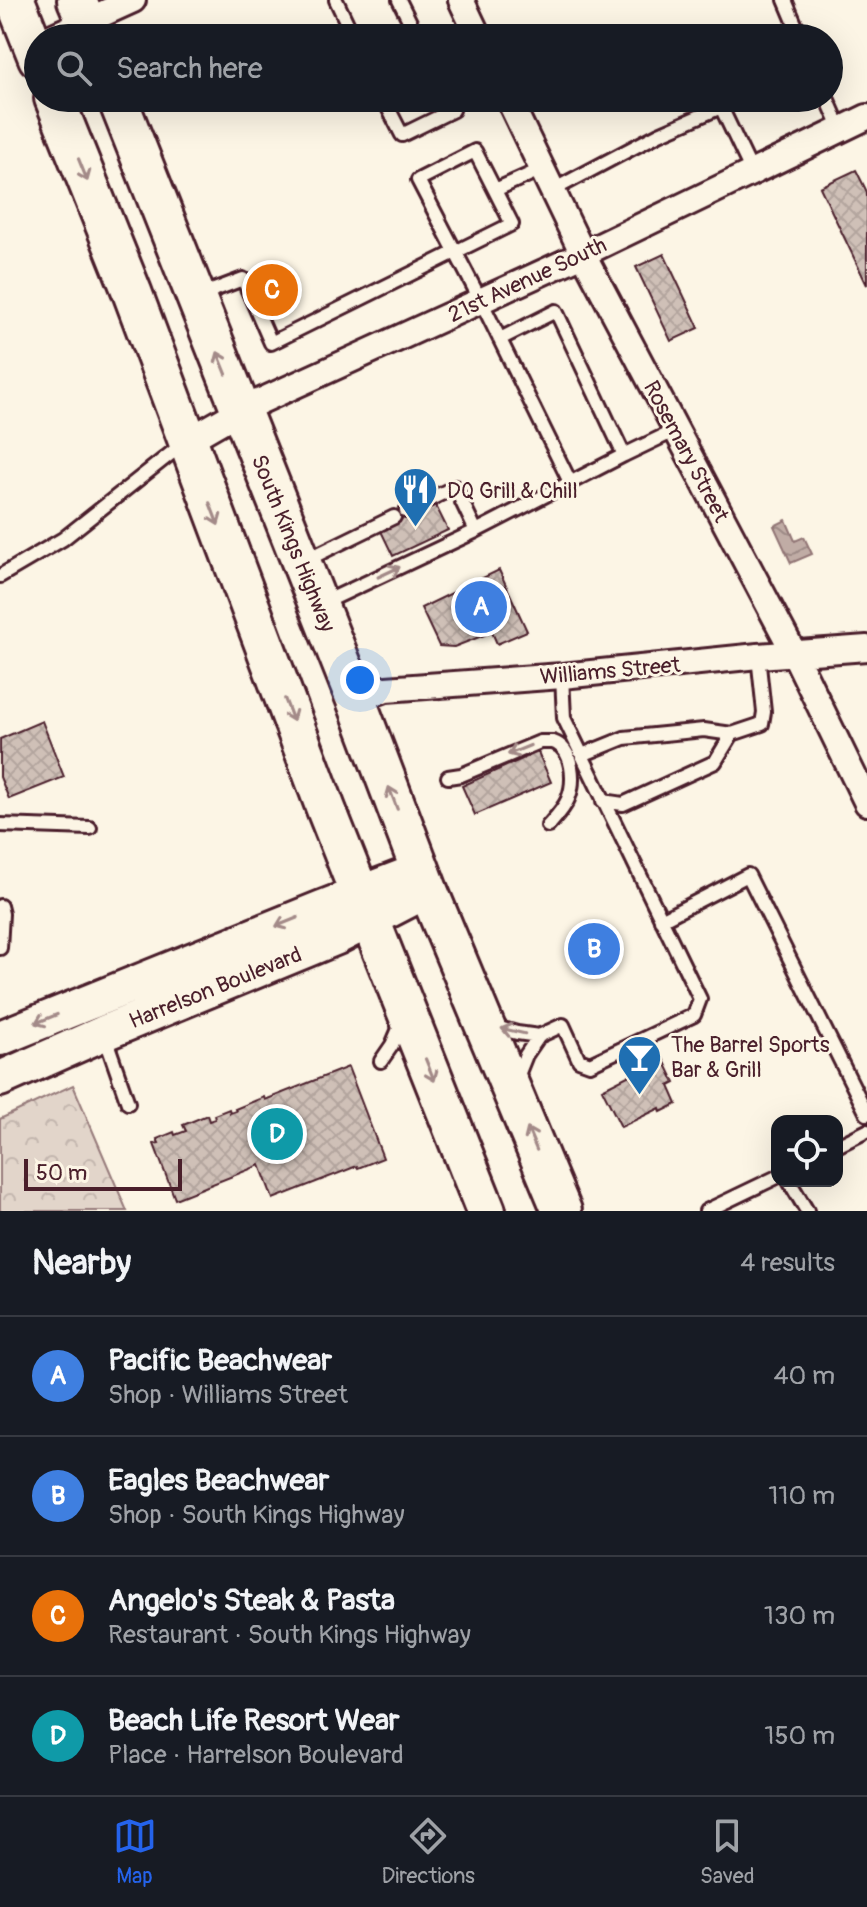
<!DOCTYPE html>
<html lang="en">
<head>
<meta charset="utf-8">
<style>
	body { margin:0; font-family:Pangolin,sans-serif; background:#242831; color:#f1f3f6 }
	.controls { position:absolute; right:24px; bottom:24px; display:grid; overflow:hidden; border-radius:16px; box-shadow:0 8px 32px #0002 }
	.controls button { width:72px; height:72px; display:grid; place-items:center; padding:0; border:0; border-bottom:2px solid #363941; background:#171b24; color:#f1f3f6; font:40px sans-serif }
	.scale { position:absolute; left:24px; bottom:20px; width:158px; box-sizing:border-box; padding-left:8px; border:4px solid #4a1f2b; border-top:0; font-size:22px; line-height:28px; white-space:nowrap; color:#4a1f2b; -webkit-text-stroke:6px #fcf5e5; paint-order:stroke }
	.you { position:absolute; left:360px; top:680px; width:28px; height:28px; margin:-20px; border:6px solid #fff; border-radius:50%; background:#1a73e8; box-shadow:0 0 0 12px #1a73e833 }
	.badge { display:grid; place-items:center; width:52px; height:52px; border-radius:50%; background:#2563eb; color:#fff; font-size:26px; font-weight:700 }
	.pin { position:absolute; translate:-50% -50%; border:4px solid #fff; box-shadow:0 2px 8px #0006 }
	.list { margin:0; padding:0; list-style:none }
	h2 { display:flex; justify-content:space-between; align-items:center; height:104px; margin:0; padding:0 32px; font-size:34px }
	h2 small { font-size:26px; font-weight:400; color:#9ea1a6 }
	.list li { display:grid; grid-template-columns:52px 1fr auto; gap:24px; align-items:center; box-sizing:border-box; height:120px; padding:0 32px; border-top:2px solid #363941 }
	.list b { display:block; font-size:30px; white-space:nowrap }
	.list p { margin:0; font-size:26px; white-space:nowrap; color:#9ea1a6 }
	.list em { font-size:26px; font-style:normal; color:#9ea1a6 }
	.icon { flex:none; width:44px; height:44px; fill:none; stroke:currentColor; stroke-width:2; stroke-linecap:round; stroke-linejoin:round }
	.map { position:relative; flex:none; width:867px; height:1211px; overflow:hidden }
	.search { position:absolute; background:#171b24; box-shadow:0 8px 32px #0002; left:24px; right:24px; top:24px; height:88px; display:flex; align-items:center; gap:20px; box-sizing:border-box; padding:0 28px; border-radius:44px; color:#9ea1a6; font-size:30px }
	.sheet { height:584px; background:#171b24 }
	nav { display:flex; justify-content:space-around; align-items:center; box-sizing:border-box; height:112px; border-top:2px solid #363941; background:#171b24; font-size:22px; color:#9ea1a6 }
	nav a { display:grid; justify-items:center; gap:4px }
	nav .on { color:#2563eb }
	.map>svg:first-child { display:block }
	.park { fill:url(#park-crowns); stroke:#967a7a; stroke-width:2 }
	.water { fill:url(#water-waves); stroke:#917474; stroke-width:2 }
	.building { fill:url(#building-cross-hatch); stroke:#4a1f2b; stroke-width:2 }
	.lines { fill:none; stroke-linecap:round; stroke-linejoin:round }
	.lane-casing { stroke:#4a1f2b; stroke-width:18 }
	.street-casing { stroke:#4a1f2b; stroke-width:30 }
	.secondary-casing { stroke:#4a1f2b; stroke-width:40 }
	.primary-casing { stroke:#4a1f2b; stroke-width:44 }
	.lane { stroke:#fcf5e5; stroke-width:12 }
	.street { stroke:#fcf5e5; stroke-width:24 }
	.secondary { stroke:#fcf5e5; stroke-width:34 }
	.primary { stroke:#fcf5e5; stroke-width:38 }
	.oneway { stroke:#a38a88 }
	.labels { text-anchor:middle; stroke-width:6; stroke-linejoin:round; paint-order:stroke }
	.street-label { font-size:22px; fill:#4a1f2b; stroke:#fcf5e5 }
	.poi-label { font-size:22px; fill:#4a1f2b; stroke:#fcf5e5; text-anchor:start }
</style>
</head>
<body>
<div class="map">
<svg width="867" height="1211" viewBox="0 0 867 1211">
	<defs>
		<pattern id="park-crowns" width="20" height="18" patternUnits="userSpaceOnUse" patternTransform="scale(2)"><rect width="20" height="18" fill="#e2d5ca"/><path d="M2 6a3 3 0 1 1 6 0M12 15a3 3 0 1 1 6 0" fill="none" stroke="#c3b6ae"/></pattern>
		<pattern id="water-waves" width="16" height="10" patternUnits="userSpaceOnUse" patternTransform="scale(2)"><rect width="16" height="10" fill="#c0aca5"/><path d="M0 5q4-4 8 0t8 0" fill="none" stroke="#9e8b87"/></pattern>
		<pattern id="building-cross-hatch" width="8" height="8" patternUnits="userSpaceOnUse" patternTransform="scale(2)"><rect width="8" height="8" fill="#cfc0b7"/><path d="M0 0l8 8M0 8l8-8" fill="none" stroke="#b3a59e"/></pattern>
	</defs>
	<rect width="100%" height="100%" fill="#fcf5e5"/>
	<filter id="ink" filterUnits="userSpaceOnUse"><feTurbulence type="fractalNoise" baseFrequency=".0125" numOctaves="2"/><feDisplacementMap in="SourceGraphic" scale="16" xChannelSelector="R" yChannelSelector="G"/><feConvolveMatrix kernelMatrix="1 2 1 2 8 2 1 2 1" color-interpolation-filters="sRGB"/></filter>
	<g filter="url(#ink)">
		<path class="park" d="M73,1085L127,1211H0V1119Z"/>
		<path class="water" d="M786,520L795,541L804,537L812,554L791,563L774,526Z"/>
		<path class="building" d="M856,170L867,192V285L820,187Z
			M664,254L699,328L671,341L636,267Z
			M434,502L448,530L393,556L380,529Z
			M499,570L527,631L497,644L492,632L454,647L439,646L421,608Z
			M42,721L64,777L9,799L0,777V739Z
			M538,752L551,782L475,815L462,786Z
			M663,1058L675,1083L669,1086L677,1104L661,1112L660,1108L621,1127L602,1089Z
			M348,1067L383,1158L358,1168L357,1166L273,1199L260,1165L175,1199L154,1144L159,1143L157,1139L174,1132L175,1135L186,1131L183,1125L207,1115L209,1121L215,1119L214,1115L229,1109L230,1113L236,1111L235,1109L264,1097L265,1100Z"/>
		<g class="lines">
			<defs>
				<path id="lane" d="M336,0L354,38
					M399,0L418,38
					M785,0L801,38
					M383,98L402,135L453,110L447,98
					M827,98L841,130
					M495,190L542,169
					M553,190L659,134L721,107L752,172
					M198,296L243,279L271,343L512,224L475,151L418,180L481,301L570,482
					M624,455L676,430
					M476,531L624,455L556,311L500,339
					M304,561L394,517
					M0,576L63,539L184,443
					M321,604L476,531L455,487L406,511
					M732,734L762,724L764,712L758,656
					M582,755L624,738L704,730L732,734L715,762L623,804L603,801
					M448,777L461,775L540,742C540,742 552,742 553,742C574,749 575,782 568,799C564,809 555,818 548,826
					M0,825L90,828
					M0,906L2,914L0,948
					M661,920L748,875L867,1114
					M492,1026L517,1033L539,1036L526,1055L516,1080
					M104,1034L128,1103
					M539,1036L563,1025L579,1060L590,1064L694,1015L700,999L564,718L562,676
					M381,1061L392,1045L401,1024
					M837,1146L867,1131
					M789,1181L807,1211
					M706,1211L777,1177"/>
				<path id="street" d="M461,0L479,38
					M49,38L133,0
					M508,98L583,254L794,653L867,803
					M187,441L241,410L583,254L867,117
					M356,700L386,689L562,676L758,656L867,648"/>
				<path id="secondary" d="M0,1038L322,908L421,870
					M0,1079L104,1033L337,937L428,890"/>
				<path id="primary" d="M15,0L38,58
					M77,0L93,38
					M54,98L132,292L326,809L486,1211
					M117,98L356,700L428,890L562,1211"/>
			</defs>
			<use href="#lane" class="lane-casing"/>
			<use href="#street" class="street-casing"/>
			<use href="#secondary" class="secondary-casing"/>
			<use href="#primary" class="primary-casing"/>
			<use href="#lane" class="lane"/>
			<use href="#street" class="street"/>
			<use href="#secondary" class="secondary"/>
			<use href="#primary" class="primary"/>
		</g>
		<defs><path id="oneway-shaft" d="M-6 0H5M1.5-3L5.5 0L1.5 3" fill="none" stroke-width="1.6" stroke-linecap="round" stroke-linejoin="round" transform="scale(2)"/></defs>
		<g class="oneway">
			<use href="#oneway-shaft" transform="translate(83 170) rotate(68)"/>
			<use href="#oneway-shaft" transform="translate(222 363) rotate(-112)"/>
			<use href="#oneway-shaft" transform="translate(214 514) rotate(69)"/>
			<use href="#oneway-shaft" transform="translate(389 572) rotate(-25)"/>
			<use href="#oneway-shaft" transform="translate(289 710) rotate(69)"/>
			<use href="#oneway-shaft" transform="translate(519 750) rotate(158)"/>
			<use href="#oneway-shaft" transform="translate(393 798) rotate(-111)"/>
			<use href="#oneway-shaft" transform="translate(287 922) rotate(158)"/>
			<use href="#oneway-shaft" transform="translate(46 1019) rotate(158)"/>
			<use href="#oneway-shaft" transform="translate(513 1031) rotate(-167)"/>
			<use href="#oneway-shaft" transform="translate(430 1070) rotate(68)"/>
			<use href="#oneway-shaft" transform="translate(532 1139) rotate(-113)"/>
		</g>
	</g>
	<defs>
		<symbol id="restaurant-pin" viewBox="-11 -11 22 30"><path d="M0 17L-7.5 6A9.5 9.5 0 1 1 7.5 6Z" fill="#1f6fb2" stroke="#fcf5e5"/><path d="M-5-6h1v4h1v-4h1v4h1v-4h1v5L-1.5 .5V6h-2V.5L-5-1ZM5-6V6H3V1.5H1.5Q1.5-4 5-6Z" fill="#fff"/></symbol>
		<symbol id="bar-pin" viewBox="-11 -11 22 30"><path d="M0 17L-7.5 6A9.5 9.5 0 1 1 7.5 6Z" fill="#1f6fb2" stroke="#fcf5e5"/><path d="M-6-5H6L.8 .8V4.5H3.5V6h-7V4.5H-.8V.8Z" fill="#fff"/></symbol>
	</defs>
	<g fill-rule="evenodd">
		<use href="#restaurant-pin" x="390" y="464" width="51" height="69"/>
		<use href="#bar-pin" x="614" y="1032" width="51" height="69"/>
	</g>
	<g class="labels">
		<g class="street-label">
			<text transform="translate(527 279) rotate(-25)" y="8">21st Avenue South</text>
			<text transform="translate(687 451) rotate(62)" y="8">Rosemary Street</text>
			<text transform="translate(294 543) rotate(68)" y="8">South Kings Highway</text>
			<text transform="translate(610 670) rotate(-5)" y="8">Williams Street</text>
			<text transform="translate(215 987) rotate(-22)" y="8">Harrelson Boulevard</text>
		</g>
		<g class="poi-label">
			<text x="447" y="498">DQ Grill &amp; Chill</text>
			<text x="671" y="1052">The Barrel Sports<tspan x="671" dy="25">Bar &amp; Grill</tspan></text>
		</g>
	</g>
</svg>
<div class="controls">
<button><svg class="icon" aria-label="locate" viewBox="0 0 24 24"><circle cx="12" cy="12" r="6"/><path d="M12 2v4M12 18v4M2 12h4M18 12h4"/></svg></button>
</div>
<div class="scale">50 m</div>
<div class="you"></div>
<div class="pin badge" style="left:481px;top:607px;background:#3f7fe0">A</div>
<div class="pin badge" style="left:594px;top:949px;background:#3f7fe0">B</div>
<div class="pin badge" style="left:272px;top:290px;background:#e8710a">C</div>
<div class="pin badge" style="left:277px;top:1134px;background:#0f9aa8">D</div>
<div class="search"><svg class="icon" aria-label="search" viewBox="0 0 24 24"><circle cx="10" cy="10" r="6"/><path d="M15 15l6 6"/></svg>Search here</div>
</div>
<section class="sheet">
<h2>Nearby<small>4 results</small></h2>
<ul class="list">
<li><span class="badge" style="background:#3f7fe0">A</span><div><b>Pacific Beachwear</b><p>Shop · Williams Street</p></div><em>40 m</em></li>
<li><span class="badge" style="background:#3f7fe0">B</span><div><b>Eagles Beachwear</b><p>Shop · South Kings Highway</p></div><em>110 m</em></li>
<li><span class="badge" style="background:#e8710a">C</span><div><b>Angelo's Steak &amp; Pasta</b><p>Restaurant · South Kings Highway</p></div><em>130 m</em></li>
<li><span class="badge" style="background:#0f9aa8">D</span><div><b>Beach Life Resort Wear</b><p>Place · Harrelson Boulevard</p></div><em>150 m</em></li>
</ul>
</section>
<nav>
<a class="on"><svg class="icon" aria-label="map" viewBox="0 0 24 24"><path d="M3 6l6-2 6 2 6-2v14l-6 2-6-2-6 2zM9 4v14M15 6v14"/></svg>Map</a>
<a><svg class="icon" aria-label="directions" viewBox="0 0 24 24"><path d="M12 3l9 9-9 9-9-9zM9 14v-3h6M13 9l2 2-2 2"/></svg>Directions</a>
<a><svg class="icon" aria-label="saved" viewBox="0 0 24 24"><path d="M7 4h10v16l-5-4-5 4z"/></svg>Saved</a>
</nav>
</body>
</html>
